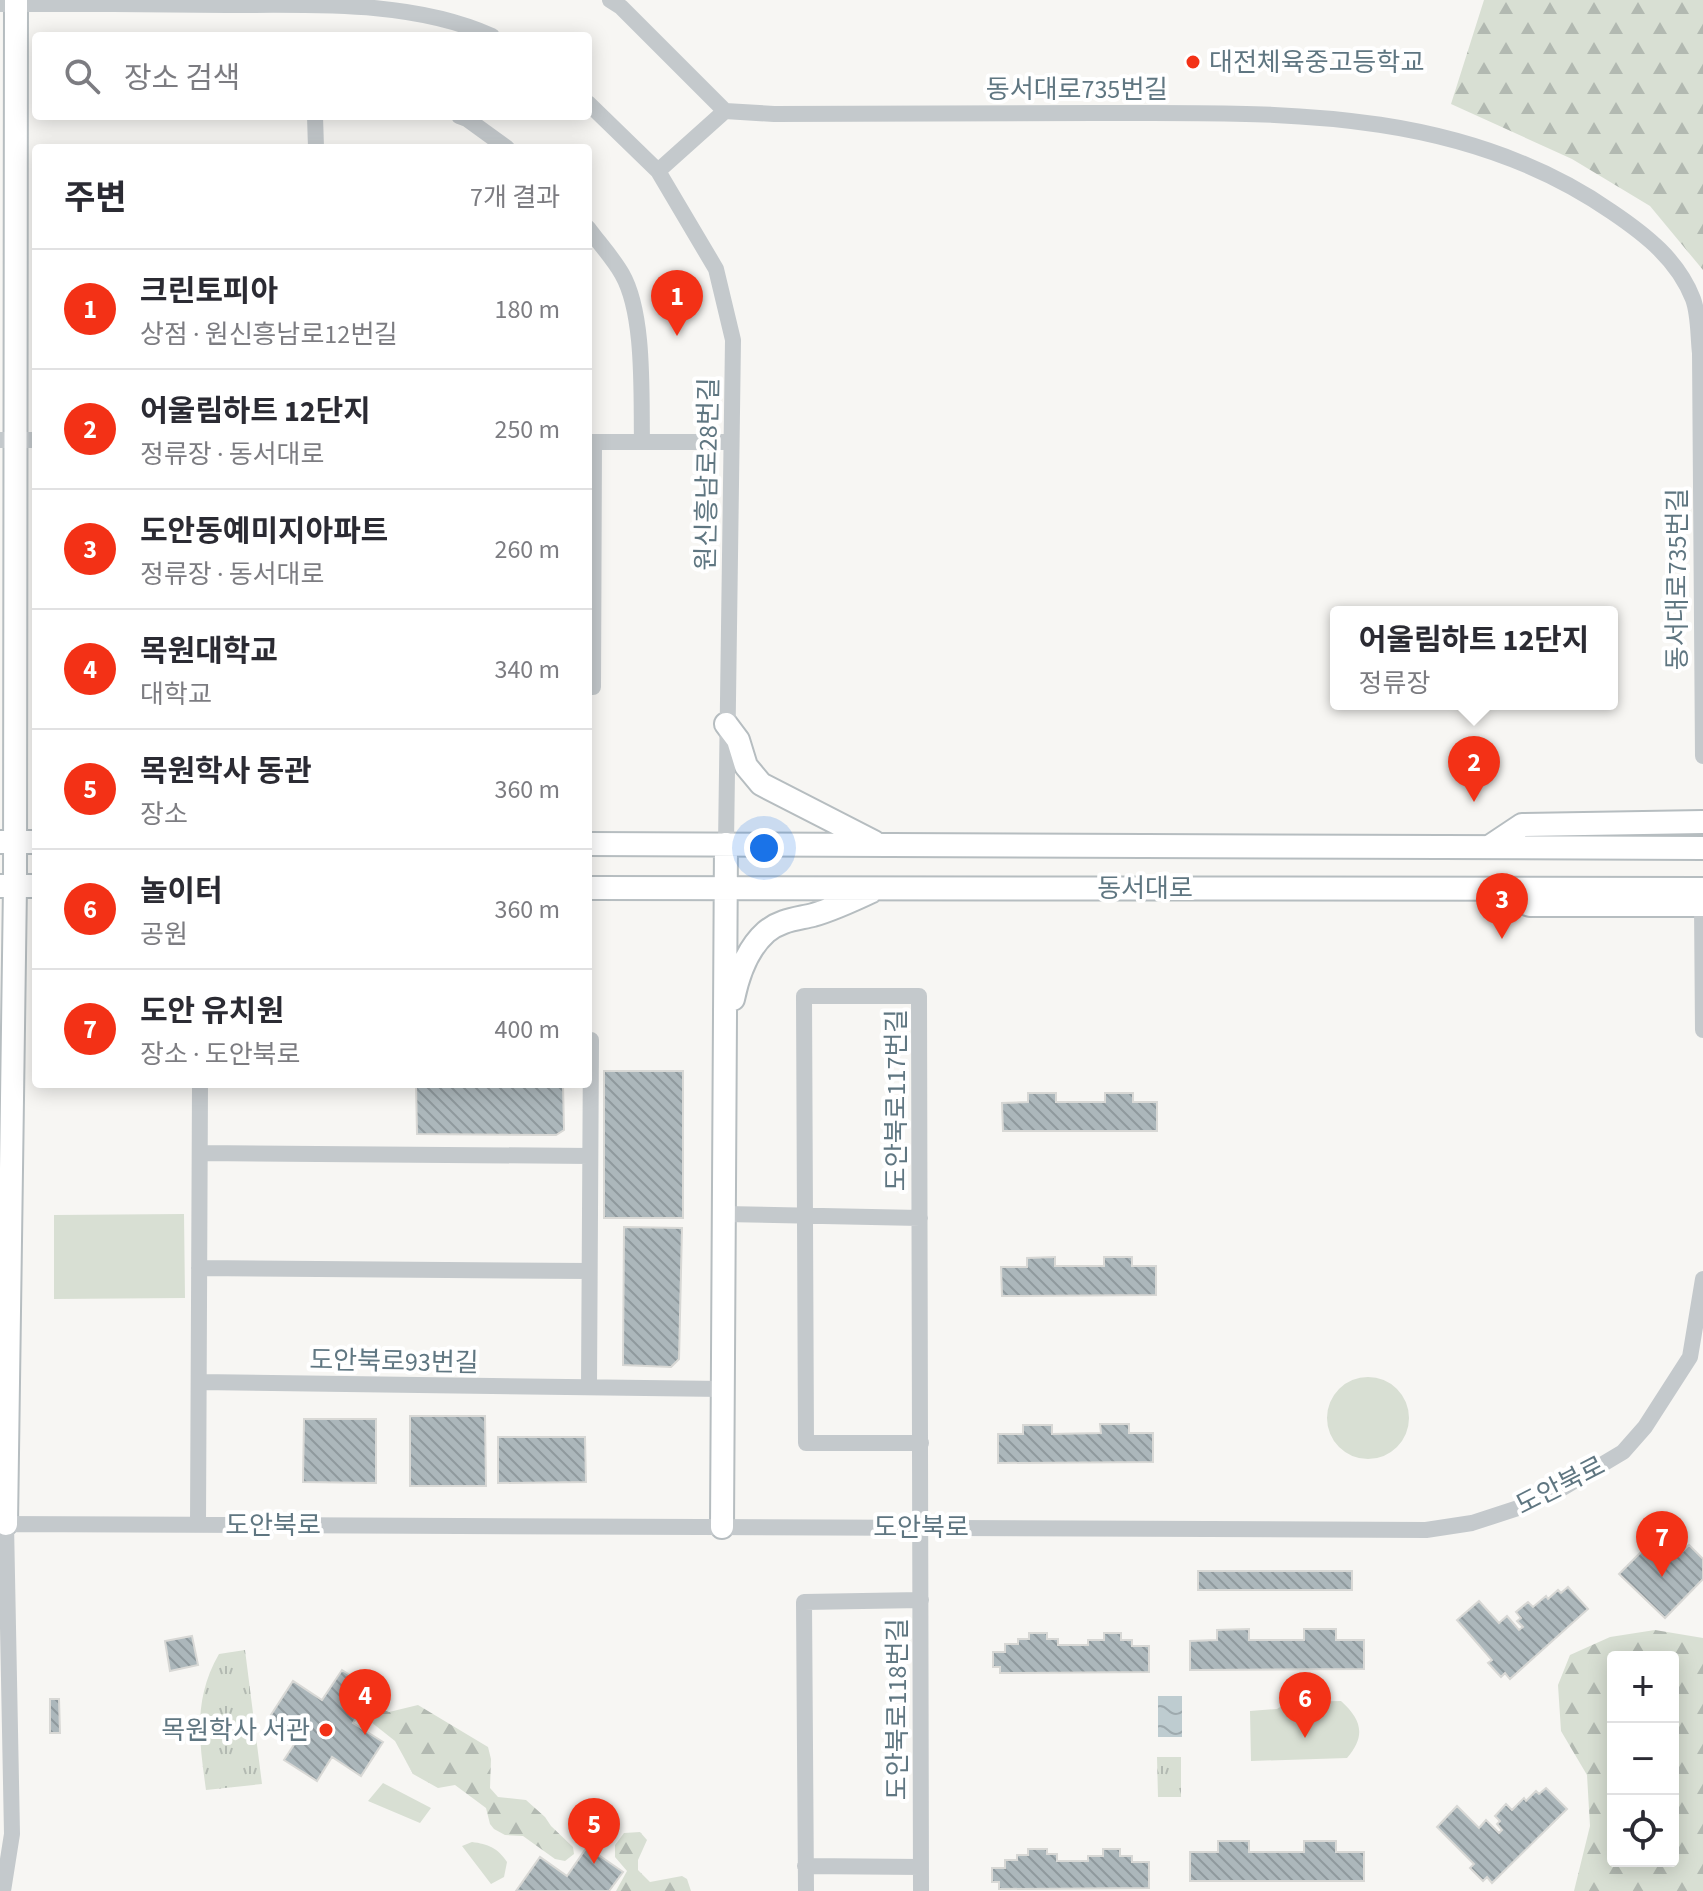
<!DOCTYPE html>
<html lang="ko">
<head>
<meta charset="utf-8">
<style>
	body { margin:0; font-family:"Source Sans 3","Noto Sans KR",sans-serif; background:#f7f7f7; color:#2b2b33 }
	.controls { position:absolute; right:24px; bottom:24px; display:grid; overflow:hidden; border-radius:8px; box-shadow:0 4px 20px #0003 }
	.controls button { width:72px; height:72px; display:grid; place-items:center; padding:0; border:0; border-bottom:2px solid #e1e1e2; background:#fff; color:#2b2b33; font:40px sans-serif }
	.you { position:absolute; left:764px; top:848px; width:28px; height:28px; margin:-20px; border:6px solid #fff; border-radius:50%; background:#1a73e8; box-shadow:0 0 0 12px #1a73e833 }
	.badge { display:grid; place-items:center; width:52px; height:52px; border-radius:50%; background:#f33116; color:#fff; font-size:26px; font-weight:700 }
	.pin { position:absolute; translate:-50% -66px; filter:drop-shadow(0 2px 4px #0008) }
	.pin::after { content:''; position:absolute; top:42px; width:28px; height:24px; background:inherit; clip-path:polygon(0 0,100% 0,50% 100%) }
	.popup { position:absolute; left:1330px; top:606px; width:288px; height:104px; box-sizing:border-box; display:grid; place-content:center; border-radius:8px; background:#fff; filter:drop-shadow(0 2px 6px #0005); font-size:26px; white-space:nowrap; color:#7c7c81 }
	.popup b { font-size:30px; color:#2b2b33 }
	.popup::after { content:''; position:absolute; left:50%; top:100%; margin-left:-16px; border:16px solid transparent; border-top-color:#fff }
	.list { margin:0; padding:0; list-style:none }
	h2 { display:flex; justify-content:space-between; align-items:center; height:104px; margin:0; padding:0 32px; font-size:34px }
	h2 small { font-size:26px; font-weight:400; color:#7c7c81 }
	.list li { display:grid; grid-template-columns:52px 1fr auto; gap:24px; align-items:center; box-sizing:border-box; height:120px; padding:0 32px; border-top:2px solid #e1e1e2 }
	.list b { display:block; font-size:30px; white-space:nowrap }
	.list p { margin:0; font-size:26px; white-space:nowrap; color:#7c7c81 }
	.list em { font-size:26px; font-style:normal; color:#7c7c81 }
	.icon { flex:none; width:44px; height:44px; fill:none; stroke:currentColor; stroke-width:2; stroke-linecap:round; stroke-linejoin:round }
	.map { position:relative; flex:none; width:1703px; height:1891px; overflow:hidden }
	.search { position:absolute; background:#fff; box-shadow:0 4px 20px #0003; left:32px; top:32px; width:560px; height:88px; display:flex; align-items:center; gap:20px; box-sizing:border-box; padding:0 28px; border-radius:8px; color:#7c7c81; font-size:30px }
	.panel { position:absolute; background:#fff; box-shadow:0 4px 20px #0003; left:32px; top:144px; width:560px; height:944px; border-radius:8px }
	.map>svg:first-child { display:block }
	.grass { fill:url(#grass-tufts) }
	.forest { fill:url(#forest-firs); fill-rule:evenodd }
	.green { fill:#d8dfd3 }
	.water { fill:url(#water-waves) }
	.building { fill:url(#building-back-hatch); stroke:#d8d8d5; stroke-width:2 }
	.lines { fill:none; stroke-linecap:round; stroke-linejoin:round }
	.secondary-casing { stroke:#b6bdc0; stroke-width:26 }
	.street { stroke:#c4c9cc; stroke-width:16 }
	.secondary { stroke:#fff; stroke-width:22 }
	.poi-dot { fill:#f33116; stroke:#fff; stroke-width:3 }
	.labels { text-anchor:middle; stroke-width:8; stroke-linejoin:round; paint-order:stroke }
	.poi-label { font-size:26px; fill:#5f7681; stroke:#fff; text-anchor:start }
	.street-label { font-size:26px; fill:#5f7681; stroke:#fff }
</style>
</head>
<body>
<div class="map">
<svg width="1703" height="1891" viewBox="0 0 1703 1891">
	<defs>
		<pattern id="grass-tufts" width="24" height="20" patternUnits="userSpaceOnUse" patternTransform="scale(2)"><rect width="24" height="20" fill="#d8dfd3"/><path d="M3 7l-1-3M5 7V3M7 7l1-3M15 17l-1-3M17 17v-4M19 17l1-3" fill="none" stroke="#b2b9b1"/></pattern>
		<pattern id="forest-firs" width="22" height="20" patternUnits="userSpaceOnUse" patternTransform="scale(2)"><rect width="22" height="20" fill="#d8dfd3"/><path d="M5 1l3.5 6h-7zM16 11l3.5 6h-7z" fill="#b2b9b1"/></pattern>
		<pattern id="water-waves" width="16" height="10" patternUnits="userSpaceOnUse" patternTransform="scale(2)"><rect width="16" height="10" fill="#beccd0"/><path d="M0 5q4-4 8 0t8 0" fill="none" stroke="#9eaaae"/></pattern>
		<pattern id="building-back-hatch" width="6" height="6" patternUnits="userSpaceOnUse" patternTransform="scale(2)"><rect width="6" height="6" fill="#acb7bb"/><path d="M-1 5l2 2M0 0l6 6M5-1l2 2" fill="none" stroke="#8f999d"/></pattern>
	</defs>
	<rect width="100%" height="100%" fill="#f7f6f3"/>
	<path class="grass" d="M245,1650L262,1784L206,1790C199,1740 193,1699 219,1654Z
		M1157,1757H1181V1797H1158Z"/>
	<path class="forest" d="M1484,0H1703V270L1650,206L1572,159L1451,104Z
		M1655,1630L1703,1638V1891H1574L1590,1826L1587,1775L1561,1731L1558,1685L1570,1655L1610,1637ZM1613,1657H1673V1861H1613Z
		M418,1705L488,1747L491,1759L490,1788L498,1797L526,1800L545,1817L551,1826L573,1847L574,1854L565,1861L555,1859L523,1836L505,1835L494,1829L490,1824L486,1808L455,1785L438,1788L413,1774L395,1741L371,1722L368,1716L371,1711L381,1709L389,1712Z
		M640,1832L647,1840L638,1860V1870L650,1882L682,1876L687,1879L691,1891H616L627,1871L615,1857V1845L624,1833Z"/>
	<path class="green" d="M184,1214L185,1298L54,1299V1215Z
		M1327 1418a41 41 0 1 1 82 0a41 41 0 1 1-82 0Z
		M1341,1701C1362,1720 1366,1736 1347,1758L1251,1761L1250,1711L1277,1709L1288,1702Z
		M383,1783L431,1808L420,1823L368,1801Z
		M472,1842C488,1844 498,1848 507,1862L504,1877L491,1884L462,1846Z"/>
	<path class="water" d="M1158,1696H1182V1737H1158Z"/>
	<path class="building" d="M604,1071H683V1218H604Z
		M416,1084H563L564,1130L556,1135L417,1134Z
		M1028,1093H1056V1102H1105V1093H1133V1102H1157V1131H1003L1002,1103L1028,1102Z
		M624,1227L682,1228L679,1359L671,1367L623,1365Z
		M1055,1257V1266H1104V1257H1132V1266H1156V1295L1002,1296L1001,1267H1027V1258Z
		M410,1416H485L486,1486H410Z
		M304,1419H376V1483L303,1482Z
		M1100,1424H1129V1433H1153V1462L998,1463V1434H1023V1425H1052V1434L1101,1433Z
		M498,1437H585L586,1482L498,1483Z
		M1660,1533L1681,1553L1689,1545L1703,1559V1579L1665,1618L1619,1574Z
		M1198,1571H1352V1590H1198Z
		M1568,1587L1588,1609L1510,1679L1505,1673L1501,1677L1488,1663L1492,1660L1457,1620L1479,1601L1499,1623L1507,1616L1519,1630L1523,1627L1517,1621L1521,1618L1516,1612L1528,1602L1533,1607L1546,1596L1548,1599L1558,1590L1561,1593Z
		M1249,1629V1640H1304V1629H1336V1640H1364V1669L1190,1670V1641L1217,1640V1630Z
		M1029,1633H1047V1639H1058V1645H1088V1640H1104V1633H1121V1640H1132V1646H1149V1672L1000,1673V1667H993V1652H1005V1644H1018V1639H1029Z
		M192,1636L198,1665L170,1671L165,1641Z
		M342,1670L374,1690L353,1723L383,1742L361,1776L332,1757L317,1781L284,1760L299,1737L269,1718L293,1681L322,1700Z
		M50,1699H59L60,1733H50Z
		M1546,1788L1567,1809L1492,1883L1487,1877L1483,1881L1470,1868L1474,1864L1437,1827L1457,1806L1479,1828L1486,1820L1499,1833L1502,1830L1497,1824L1500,1821L1495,1816L1506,1804L1512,1810L1524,1798L1526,1801L1536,1791L1539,1794Z
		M1218,1841H1249V1852H1304V1841H1336V1852H1364V1881H1190V1852H1218Z
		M587,1847L623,1872L609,1891H516L540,1857L567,1876Z
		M1028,1849H1047V1854H1057V1861H1088V1856H1103V1849H1120V1856H1132V1862H1149V1888L999,1889V1882H992V1868H1005V1860H1017V1855H1028Z"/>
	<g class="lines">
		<defs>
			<path id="secondary" d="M726,724L738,740L746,766L761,784L874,842
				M0,842H36
				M588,844L1703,848
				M1489,847L1522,825L1703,822
				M0,886H36
				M588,888L1703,889
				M1503,895L1530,905H1703
				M733,999C738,975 748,948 766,932C780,920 797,919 813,915C834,909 853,900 872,891
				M6,1524L15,886L16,0
				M722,1527L726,844"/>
		</defs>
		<use href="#secondary" class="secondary-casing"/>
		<path class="street" d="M610,0L621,7L725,111
			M0,4C76,4 151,4 227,5C313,5 412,0 492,36
			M588,103L658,171L716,269L733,340L726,844
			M315,116L316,148
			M459,116L467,119L507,148
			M658,171L725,111L774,114C881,114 988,114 1094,113C1274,113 1458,105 1612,212C1646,235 1678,260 1693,299C1699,315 1698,337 1700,353L1703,756
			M588,228C599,243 613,258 622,274C645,314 641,395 642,442
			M0,440H36
			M588,442H731
			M588,687H593L594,442
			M1702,905L1703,1030
			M588,1040H591L589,1387
			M200,1153L590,1156
			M724,1214L920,1218
			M199,1268L589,1271
			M199,1382L723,1389
			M0,1524L1426,1530L1472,1523L1524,1506L1561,1489L1623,1452L1645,1427L1690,1357L1703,1279
			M198,1524L200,1084
			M805,1866L921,1867
			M3,1891L12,1834L6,1524
			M806,1891L804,1602L921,1600
			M921,1891L919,996H804L806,1443H921"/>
		<use href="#secondary" class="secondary"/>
	</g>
	<g class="poi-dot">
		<circle cx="1193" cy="62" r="8"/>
		<circle cx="326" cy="1730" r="8"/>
	</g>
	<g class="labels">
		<g class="poi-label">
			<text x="1209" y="71">대전체육중고등학교</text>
			<text x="310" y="1739" text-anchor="end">목원학사 서관</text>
		</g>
		<g class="street-label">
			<text x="1077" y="98">동서대로735번길</text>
			<text transform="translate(707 474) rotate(-89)" y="9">원신흥남로28번길</text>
			<text transform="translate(1677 579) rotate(-90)" y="9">동서대로735번길</text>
			<text x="1145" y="897">동서대로</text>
			<text transform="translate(896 1100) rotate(-90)" y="9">도안북로117번길</text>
			<text transform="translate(394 1361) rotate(1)" y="9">도안북로93번길</text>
			<text transform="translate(1560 1485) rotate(-27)" y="9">도안북로</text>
			<text x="273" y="1534">도안북로</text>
			<text x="921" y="1536">도안북로</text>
			<text transform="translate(897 1709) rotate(-90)" y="9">도안북로118번길</text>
		</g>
	</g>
</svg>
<div class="controls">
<button>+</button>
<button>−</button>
<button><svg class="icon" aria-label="locate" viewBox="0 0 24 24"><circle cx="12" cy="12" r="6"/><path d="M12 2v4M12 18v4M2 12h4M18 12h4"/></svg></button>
</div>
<div class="you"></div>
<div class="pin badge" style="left:677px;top:336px">1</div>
<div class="pin badge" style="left:1474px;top:802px">2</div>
<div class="popup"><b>어울림하트 12단지</b>정류장</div>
<div class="pin badge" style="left:1502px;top:939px">3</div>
<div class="pin badge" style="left:365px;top:1735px">4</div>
<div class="pin badge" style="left:594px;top:1864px">5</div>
<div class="pin badge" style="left:1305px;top:1738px">6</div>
<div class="pin badge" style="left:1662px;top:1577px">7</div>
<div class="search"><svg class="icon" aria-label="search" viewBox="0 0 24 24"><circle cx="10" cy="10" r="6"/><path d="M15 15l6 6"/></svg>장소 검색</div>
<section class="panel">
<h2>주변<small>7개 결과</small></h2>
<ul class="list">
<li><span class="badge">1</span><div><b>크린토피아</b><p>상점 · 원신흥남로12번길</p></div><em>180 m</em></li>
<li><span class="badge">2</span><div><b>어울림하트 12단지</b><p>정류장 · 동서대로</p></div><em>250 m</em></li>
<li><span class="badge">3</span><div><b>도안동예미지아파트</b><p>정류장 · 동서대로</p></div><em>260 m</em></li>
<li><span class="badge">4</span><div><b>목원대학교</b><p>대학교</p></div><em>340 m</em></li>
<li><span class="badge">5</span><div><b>목원학사 동관</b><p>장소</p></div><em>360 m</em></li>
<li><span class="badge">6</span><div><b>놀이터</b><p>공원</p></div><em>360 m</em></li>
<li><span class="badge">7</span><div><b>도안 유치원</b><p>장소 · 도안북로</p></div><em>400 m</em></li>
</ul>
</section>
</div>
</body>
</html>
